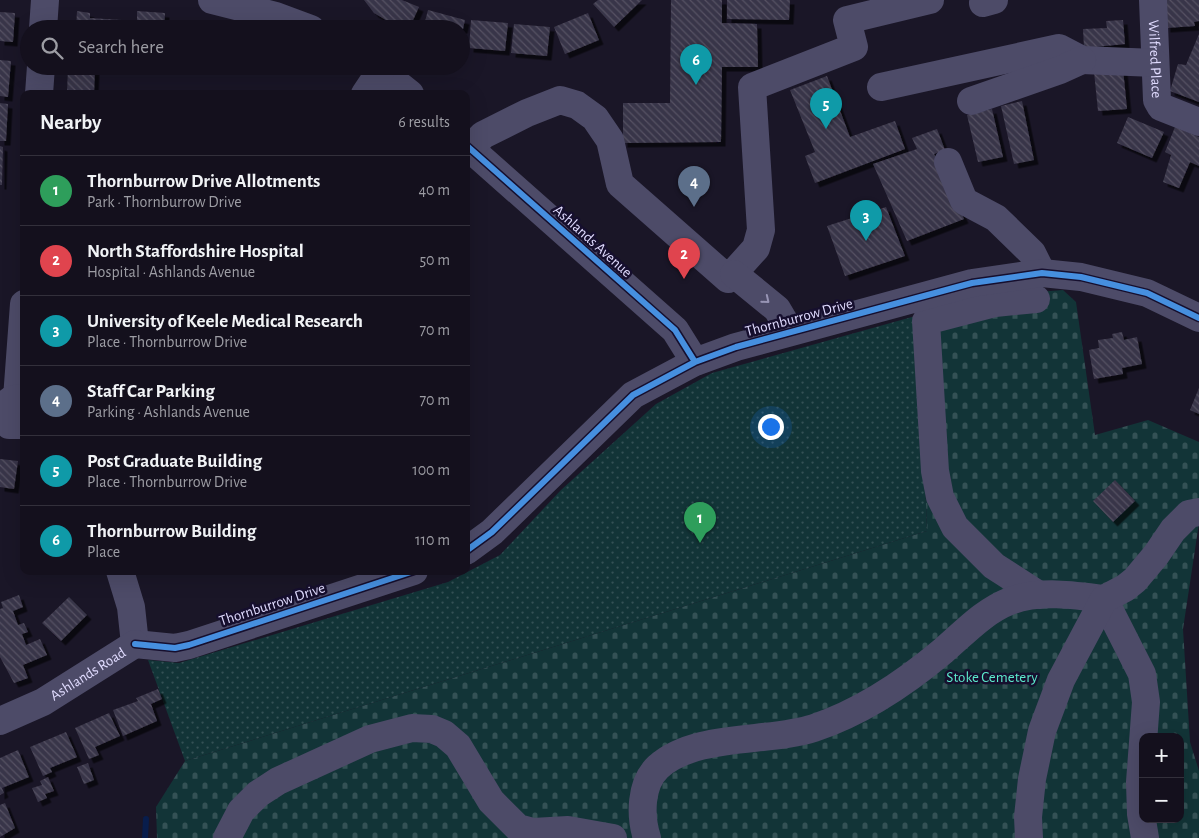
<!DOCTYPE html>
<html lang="en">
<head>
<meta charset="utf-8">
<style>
	body { margin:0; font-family:"Alegreya Sans",sans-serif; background:#1d1926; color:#f1f3f6 }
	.controls { position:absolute; right:15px; bottom:15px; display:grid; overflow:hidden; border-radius:10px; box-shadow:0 5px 20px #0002 }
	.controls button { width:45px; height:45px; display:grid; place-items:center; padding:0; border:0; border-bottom:1px solid #33303b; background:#14101d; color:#f1f3f6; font:25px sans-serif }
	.you { position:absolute; left:770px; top:426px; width:18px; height:18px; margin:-12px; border:4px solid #fff; border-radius:50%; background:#1a73e8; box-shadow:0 0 0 8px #1a73e833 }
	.badge { display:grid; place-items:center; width:32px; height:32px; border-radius:50%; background:#db2777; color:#fff; font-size:16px; font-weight:700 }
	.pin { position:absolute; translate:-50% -41px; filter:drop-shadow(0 1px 2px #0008) }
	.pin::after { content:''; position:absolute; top:26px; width:18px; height:15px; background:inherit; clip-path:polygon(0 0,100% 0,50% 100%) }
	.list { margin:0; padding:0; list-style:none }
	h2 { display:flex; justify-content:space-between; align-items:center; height:65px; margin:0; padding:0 20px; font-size:21px }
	h2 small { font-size:16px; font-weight:400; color:#9d9da4 }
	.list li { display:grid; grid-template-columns:32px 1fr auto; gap:15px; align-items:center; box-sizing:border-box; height:70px; padding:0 20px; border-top:1px solid #33303b }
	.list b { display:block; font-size:19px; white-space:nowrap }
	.list p { margin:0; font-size:16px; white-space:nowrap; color:#9d9da4 }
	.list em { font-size:16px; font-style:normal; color:#9d9da4 }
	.icon { flex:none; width:28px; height:28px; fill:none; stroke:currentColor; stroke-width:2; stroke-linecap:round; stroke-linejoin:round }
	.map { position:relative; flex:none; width:1199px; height:838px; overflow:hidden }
	.search { position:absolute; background:#14101d; box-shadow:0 5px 20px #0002; left:20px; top:20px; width:450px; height:55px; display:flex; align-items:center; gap:12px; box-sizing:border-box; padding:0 18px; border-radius:28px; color:#9d9da4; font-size:19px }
	.panel { position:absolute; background:#14101d; box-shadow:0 5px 20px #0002; left:20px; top:90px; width:450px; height:485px; border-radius:10px }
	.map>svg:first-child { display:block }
	.cemetery { fill:url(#cemetery-stones); fill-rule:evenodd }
	.park { fill:url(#park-dots) }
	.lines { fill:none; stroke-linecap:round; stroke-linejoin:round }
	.stream { stroke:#081d4c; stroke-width:6 }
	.building { fill:url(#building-back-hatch); filter:url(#shadow) }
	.minor { stroke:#4d4b68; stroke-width:28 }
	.cycleway-casing { stroke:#160f2e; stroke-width:9 }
	.cycleway { stroke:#468fdf; stroke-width:6 }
	.oneway { stroke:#9794b4 }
	.labels { text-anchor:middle; stroke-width:5; stroke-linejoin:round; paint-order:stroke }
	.street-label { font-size:15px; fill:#e1dcff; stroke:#160f2e }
	.park-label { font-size:15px; fill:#5cebcd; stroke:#160f2e }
</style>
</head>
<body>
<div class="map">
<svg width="1199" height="838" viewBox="0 0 1199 838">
	<defs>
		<pattern id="cemetery-stones" width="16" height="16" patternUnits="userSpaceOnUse" patternTransform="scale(1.25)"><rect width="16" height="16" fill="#123437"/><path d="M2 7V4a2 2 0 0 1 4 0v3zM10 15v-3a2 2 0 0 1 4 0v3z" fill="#345155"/></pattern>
		<pattern id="park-dots" width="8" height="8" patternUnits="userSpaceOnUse" patternTransform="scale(1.25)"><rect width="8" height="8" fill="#123437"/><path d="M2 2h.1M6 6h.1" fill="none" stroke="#345155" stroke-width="1.8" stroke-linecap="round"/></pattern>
		<pattern id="building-back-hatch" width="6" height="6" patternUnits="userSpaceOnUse" patternTransform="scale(1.25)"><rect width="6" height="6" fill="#393548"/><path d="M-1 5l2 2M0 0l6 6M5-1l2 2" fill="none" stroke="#555263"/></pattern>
		<filter id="shadow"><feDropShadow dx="4.5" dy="4.5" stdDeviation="0" flood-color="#0009"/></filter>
	</defs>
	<rect width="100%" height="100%" fill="#1a1627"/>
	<path class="cemetery" d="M1063,290L1076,302L1095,435L1148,420L1199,442V523L1183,629L1190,742L1199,771V838H157L156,807L185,761L927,531L919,315L999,295ZM1143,737H1180V819H1143Z"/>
	<path class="park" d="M919,315L927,531L185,761L148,660L179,663L448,582L500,555L561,490L656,404L712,373Z"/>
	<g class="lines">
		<path class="stream" d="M145,838L146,819"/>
	</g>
	<path class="building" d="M364,0H402L419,7L409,29H401L374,13Z
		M598,0H642L614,27L593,4Z
		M671,0H722V23L757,24L758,67H722L721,142L623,143V103H670Z
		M727,0H790L789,20L727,19Z
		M1164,0H1199V21L1194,22L1195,26L1166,28Z
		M428,10L465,20L463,29H423Z
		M77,11L90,13V18L137,21V11L165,13L164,29H76Z
		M0,12L15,13L13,42L0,41Z
		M588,13L599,40L565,54L554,27Z
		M471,20L508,23L505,51L469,48Z
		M1123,20L1125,44L1084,48L1083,29L1107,28L1106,21Z
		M514,24L550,27L547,56L511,53Z
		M1199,34V102L1170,91L1178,64L1186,65Z
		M0,60L11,61L8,97L0,96Z
		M68,66L95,67L94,94H67Z
		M1123,69L1127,109L1098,111L1094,72Z
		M827,76L850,137L895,121L905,149L815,183L805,156L815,152L790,90Z
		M1022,101L1034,160L1014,164L1001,106Z
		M0,103L8,104L6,141H0Z
		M992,109L1003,157L978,162L967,115Z
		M1128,117L1164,132L1152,158L1117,143Z
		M1175,127L1199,137V166L1190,162L1179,188L1163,182L1171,155L1165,152Z
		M937,129L945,150L934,154L964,219L907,241L873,164L917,149L912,138Z
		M0,146L3,147L2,185H0Z
		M886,207L905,256L845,276L827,226Z
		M1122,332L1124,340L1137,337L1142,364L1122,368L1123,374L1094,379L1089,350L1099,348L1098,340L1113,338L1112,334Z
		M1199,388V414L1190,410Z
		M0,459L18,461L14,489L0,487Z
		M1115,480L1135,501L1113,522L1093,501Z
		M19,595L23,607L13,611L18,625L24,623L28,632L22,634L26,645L40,639L47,655L23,665L28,678L14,683L0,657V609L3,608L1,602Z
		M69,597L87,615L61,641L42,623Z
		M158,689L162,699L151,704L157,721L123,736L113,710L138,701L136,698Z
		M109,713L120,736L95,747L99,755L89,759L75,728Z
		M66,732L77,757L50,768L52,772L43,776L30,747Z
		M18,750L29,777L2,788L4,793L0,795V758Z
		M88,763L94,780L84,784L77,767Z
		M48,777L54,791L45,794L47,798L38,802L32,788L42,785L40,781Z
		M5,803L15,828L0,837V805Z"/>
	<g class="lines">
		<g class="minor">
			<path d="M212,0L276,16L311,29"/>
			<path id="s1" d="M1153,0L1157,100L1161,107L1199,122"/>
			<path d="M983,3L994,0"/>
			<path d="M43,29L45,0"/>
			<path d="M375,66L410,94"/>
			<path d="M881,87L1059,48L1082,60L1155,63"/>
			<path d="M39,94L41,66"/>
			<path d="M365,94L381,70"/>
			<path d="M971,101L1060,70L1082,60"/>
			<path d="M466,145L675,330L695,362"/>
			<path d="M470,148L483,135L527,113L560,100L577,105L595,118L610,140L620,184L728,279L756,248L761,230L752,87L854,47L847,20L930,0"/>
			<path d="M948,162L964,201L996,218L1032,253L1042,273"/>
			<path d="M734,274L777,309L790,331"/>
			<path d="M1036,299L995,303L926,321L935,471L940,497L955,527L994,566L1039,595"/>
			<path d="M17,398L24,304"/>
			<path d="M24,400C6,393 0,413 9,425H24"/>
			<path d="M466,551L492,532L633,395L695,362L736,347L972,283L1042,273L1081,277L1147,293L1199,318"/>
			<path d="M120,571L131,607L135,644"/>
			<path d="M135,644L175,648L189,645L414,571"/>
			<path id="s2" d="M0,721L43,702L135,644"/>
			<path d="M227,838L241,811L258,794L278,781L370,739L412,728L432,729L444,734L458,746L491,801L518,828L533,832L568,830L613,838"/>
			<path d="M647,838C640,816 640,784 658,767C695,733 768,743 814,728C862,712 905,683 943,651C964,633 984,611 1010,601C1038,590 1075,595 1104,599L1142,674L1146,702L1140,782L1141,814L1145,838"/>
			<path d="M1029,838L1028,817L1032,779L1042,731L1061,680L1104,599L1125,588L1135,580L1156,555L1173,530L1189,514L1199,512"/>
		</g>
		<defs>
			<path id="cycleway" d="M466,145L675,330L695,362
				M466,551L492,532L633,395L695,362L736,347L972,283L1042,273L1081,277L1147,293L1199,318
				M135,644L175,648L189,645L414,571"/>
		</defs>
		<use href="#cycleway" class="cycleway-casing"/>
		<use href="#cycleway" class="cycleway"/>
	</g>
	<defs><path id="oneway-chevron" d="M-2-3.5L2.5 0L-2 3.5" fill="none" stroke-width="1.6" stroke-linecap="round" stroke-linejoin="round" transform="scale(1.25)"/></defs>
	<use class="oneway" href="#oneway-chevron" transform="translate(766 300) rotate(39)"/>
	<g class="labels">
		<g class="street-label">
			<text dy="5" stroke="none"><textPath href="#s1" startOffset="59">Wilfred Place</textPath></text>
			<text transform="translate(593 241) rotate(42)" y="5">Ashlands Avenue</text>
			<text transform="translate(799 317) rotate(-15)" y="5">Thornburrow Drive</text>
			<text transform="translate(272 604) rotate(-18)" y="5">Thornburrow Drive</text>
			<text dy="5" stroke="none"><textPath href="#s2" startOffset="100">Ashlands Road</textPath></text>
		</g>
		<g class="park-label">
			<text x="992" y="682">Stoke Cemetery</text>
		</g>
	</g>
</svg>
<div class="controls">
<button>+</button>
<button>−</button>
</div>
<div class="you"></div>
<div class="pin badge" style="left:700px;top:543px;background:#2e9e5b">1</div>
<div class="pin badge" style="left:684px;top:279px;background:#e0444e">2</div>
<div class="pin badge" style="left:866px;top:241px;background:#0f9aa8">3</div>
<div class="pin badge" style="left:694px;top:207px;background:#5c6f8a">4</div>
<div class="pin badge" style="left:826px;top:129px;background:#0f9aa8">5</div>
<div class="pin badge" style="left:696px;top:85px;background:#0f9aa8">6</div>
<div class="search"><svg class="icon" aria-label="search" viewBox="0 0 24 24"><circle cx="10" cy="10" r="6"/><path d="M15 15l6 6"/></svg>Search here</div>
<section class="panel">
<h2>Nearby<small>6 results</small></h2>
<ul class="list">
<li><span class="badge" style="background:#2e9e5b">1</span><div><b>Thornburrow Drive Allotments</b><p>Park · Thornburrow Drive</p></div><em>40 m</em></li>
<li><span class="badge" style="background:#e0444e">2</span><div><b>North Staffordshire Hospital</b><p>Hospital · Ashlands Avenue</p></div><em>50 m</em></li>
<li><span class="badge" style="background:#0f9aa8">3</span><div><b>University of Keele Medical Research</b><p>Place · Thornburrow Drive</p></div><em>70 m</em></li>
<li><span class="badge" style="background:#5c6f8a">4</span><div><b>Staff Car Parking</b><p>Parking · Ashlands Avenue</p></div><em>70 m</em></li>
<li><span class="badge" style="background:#0f9aa8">5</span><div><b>Post Graduate Building</b><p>Place · Thornburrow Drive</p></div><em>100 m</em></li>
<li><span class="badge" style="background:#0f9aa8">6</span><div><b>Thornburrow Building</b><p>Place</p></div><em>110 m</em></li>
</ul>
</section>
</div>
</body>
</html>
